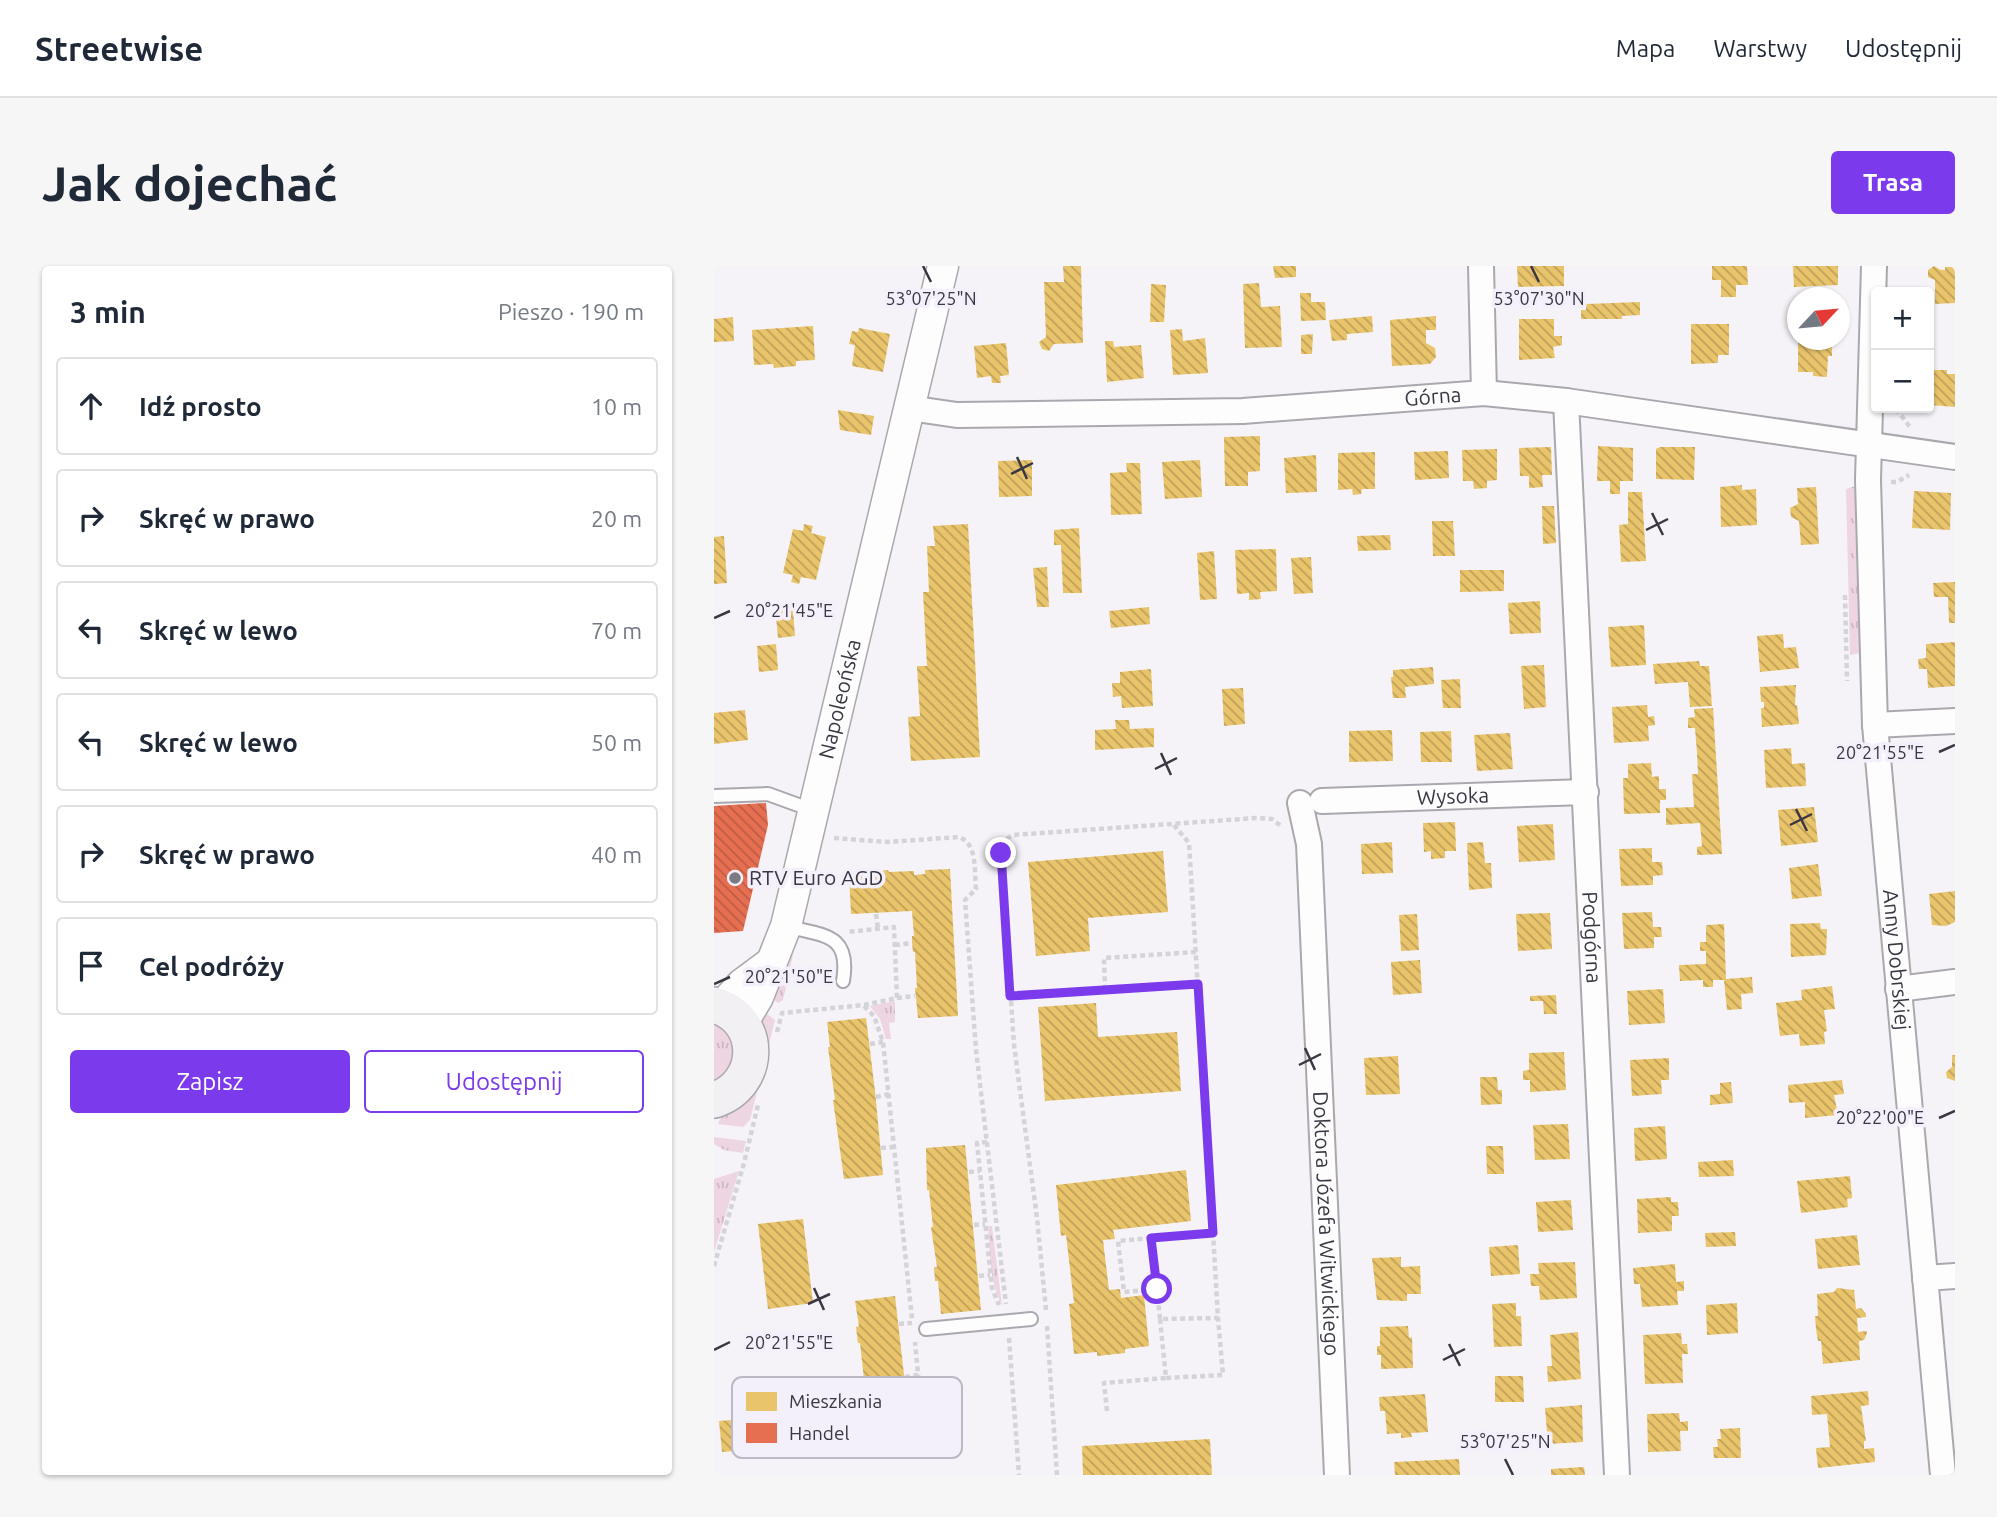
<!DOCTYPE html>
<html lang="pl">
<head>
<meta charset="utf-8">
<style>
	body { margin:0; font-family:Ubuntu,sans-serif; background:#f6f6f7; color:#1f2937 }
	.controls { position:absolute; right:21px; top:21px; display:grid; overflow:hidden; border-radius:7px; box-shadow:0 2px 5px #0004 }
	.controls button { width:63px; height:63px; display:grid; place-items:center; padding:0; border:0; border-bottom:2px solid #e0e1e3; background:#fff; color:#1f2937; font:35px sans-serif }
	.compass { position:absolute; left:1073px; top:21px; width:63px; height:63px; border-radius:50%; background:#fff; box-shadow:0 2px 5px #0004; rotate:64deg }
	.stop { position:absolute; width:21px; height:21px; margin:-16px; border:5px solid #7c3aed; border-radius:50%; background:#fff }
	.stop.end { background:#7c3aed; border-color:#fff; box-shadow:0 2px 7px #0008 }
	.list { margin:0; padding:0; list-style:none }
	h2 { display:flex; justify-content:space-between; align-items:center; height:91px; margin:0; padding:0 28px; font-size:30px }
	h2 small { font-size:23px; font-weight:400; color:#747a83 }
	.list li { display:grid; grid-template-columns:46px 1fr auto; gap:21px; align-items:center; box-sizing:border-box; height:98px; margin:0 14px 14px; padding:0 14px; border:2px solid #e0e1e3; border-radius:7px }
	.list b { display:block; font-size:26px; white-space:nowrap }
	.list em { font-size:23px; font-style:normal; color:#747a83 }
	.actions { display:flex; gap:14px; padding:21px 28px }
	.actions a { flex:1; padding:16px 0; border:2px solid #7c3aed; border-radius:7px; text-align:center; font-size:24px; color:#7c3aed }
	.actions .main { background:#7c3aed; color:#fff }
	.icon { flex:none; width:38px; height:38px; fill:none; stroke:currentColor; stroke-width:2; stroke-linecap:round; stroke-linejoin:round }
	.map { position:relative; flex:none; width:1241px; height:1209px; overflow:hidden; border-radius:7px }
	header { display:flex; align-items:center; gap:42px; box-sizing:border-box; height:98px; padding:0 35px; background:#fff; border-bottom:2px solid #e0e1e3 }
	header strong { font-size:33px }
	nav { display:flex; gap:38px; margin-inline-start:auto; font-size:24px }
	.intro { display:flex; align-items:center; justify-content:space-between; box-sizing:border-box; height:168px; padding:0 42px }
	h1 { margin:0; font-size:49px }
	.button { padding:18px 32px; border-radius:7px; background:#7c3aed; color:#fff; font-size:24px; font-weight:700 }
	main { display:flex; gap:42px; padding:0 42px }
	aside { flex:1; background:#fff; border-radius:7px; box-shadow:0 2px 5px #0004 }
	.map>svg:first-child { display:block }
	.grass { fill:url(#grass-tufts) }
	.homes { fill:url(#homes-back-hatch) }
	.shops { fill:url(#shops-back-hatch) }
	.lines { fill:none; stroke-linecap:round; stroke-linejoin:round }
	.service-casing { stroke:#aaa8ae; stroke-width:16 }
	.minor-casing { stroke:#aaa8ae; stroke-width:28 }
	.tertiary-casing { stroke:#aaa8ae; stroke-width:33 }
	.secondary-casing { stroke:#aaa8ae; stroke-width:38 }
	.path { stroke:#d4d3d7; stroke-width:4.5; stroke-dasharray:5 3.5; stroke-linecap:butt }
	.service { stroke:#fefdfe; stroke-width:12 }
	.minor { stroke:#fefdfe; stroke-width:24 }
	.tertiary { stroke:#fefdfe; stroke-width:30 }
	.secondary { stroke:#f3f0f4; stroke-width:35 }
	.route { stroke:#7c3aed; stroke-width:9 }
	.ticks { fill:none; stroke:#3a3742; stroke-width:2.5 }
	.poi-dot { fill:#7b7982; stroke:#f4f0fb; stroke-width:2.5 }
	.labels { text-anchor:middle; stroke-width:7; stroke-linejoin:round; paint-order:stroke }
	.street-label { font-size:21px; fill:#3a3742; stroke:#f4f0fb }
	.poi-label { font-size:21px; fill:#3a3742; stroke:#f4f0fb; text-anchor:start }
	.key { fill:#f4f0fb; stroke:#bcb8c4; stroke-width:2 }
	.key-label { font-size:19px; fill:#3a3742 }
	.ticks-label { font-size:18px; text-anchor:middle; fill:#3a3742; stroke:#f4f0fb; stroke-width:7; stroke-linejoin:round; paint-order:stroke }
</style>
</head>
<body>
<header>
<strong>Streetwise</strong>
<nav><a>Mapa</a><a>Warstwy</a><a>Udostępnij</a></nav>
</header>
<div class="intro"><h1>Jak dojechać</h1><a class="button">Trasa</a></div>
<main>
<aside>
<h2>3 min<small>Pieszo · 190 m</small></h2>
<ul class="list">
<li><svg class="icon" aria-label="ahead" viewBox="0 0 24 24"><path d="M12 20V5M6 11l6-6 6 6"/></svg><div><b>Idź prosto</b></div><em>10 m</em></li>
<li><svg class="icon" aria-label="right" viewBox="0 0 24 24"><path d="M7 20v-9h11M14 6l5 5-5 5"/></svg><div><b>Skręć w prawo</b></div><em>20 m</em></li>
<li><svg class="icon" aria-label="left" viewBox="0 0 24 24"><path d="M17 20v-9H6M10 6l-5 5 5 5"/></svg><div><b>Skręć w lewo</b></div><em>70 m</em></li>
<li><svg class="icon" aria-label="left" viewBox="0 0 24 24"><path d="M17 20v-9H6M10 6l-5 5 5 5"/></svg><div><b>Skręć w lewo</b></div><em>50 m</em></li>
<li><svg class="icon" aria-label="right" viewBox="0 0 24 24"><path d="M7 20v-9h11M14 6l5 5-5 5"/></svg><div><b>Skręć w prawo</b></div><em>40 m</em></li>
<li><svg class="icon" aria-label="arrive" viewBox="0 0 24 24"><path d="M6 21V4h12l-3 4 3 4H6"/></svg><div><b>Cel podróży</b></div></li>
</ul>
<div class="actions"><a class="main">Zapisz</a><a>Udostępnij</a></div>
</aside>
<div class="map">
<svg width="1241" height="1209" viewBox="0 0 1241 1209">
	<defs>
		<pattern id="grass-tufts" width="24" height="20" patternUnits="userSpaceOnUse" patternTransform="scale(1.75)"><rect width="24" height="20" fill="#eed5e2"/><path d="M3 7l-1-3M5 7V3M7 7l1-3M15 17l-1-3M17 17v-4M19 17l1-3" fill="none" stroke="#cdb7c3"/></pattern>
		<pattern id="homes-back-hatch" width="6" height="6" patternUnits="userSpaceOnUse" patternTransform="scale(1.75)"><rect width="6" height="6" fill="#e9c46a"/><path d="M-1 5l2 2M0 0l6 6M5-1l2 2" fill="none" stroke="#bea059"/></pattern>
		<pattern id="shops-back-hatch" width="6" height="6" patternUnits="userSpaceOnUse" patternTransform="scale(1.75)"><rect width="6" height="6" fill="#e76f51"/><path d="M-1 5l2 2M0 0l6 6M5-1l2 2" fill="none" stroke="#bc5c45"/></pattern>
	</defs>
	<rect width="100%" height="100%" fill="#f5f3f8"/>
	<path class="grass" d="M1144,219L1146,387L1136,389L1132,223Z
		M80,684L69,734L64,737L58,732L67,718Z
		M181,735V756L175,757L177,773H172L166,753L156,740Z
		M51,746L61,754L36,854L29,861L4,858Z
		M0,758C19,766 28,790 14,807C11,811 4,815 0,818Z
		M0,871L32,875L29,887L10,884L0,878Z
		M25,905L0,986V913Z
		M274,960H278L288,1039C275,1015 276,987 274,960Z"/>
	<path class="homes" d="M349,0H367L369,77L340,78L335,85L328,83L325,76L332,71L330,16H350Z
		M559,0H582V11L561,12Z
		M803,0H850V20L804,21Z
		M998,0H1033L1034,19H1022V31H1007V14H998Z
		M1079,0H1124V19L1080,21Z
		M1220,0L1227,4H1231V1H1241V37L1221,38V14L1214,11V4Z
		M545,17L547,41L566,40L568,81L531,82L529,18Z
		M437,18L452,19L450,56H436Z
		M586,27H597V36H611L612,54L587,55Z
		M926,36V49L908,50V53H867V44H872V38Z
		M658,50L659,66L633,68V74L618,75L615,54Z
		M722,50V64H712V77L721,82L722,91L716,98L678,100L676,54Z
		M19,51L20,75L0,76V53Z
		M805,53H840V70H848V79L839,81L841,92L805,94Z
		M977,58H1015V89H1004V97L977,98Z
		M99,60L101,94L82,95V100L60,102L59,98L40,99L38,64Z
		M145,62L176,68L169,106L138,100L141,79L135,78L138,65L144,66Z
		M468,63L469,75L491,72L494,107L459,109L456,64Z
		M599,68L598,88H587V69Z
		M1084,74H1118V90H1114L1113,111L1099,110V106H1084Z
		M391,75H399L400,81L427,79L430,112L393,116Z
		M292,77L295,109L286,110L287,117H278L277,110L263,112L260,80Z
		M1216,104H1233V108H1241V141L1217,139Z
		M124,144L160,150L157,169L126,164Z
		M546,170V205L534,206V220H511L510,171Z
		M884,180L919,182V215H906V228H896V215H883Z
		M837,181L838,209H828L829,221L815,222V210H806L805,182Z
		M946,181H981L980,214L942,213V183Z
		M783,183V214L773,215V222L760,223L759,215H749L748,184Z
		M734,185L735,212L701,214L700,186Z
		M661,186V223H648L647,228L639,229L638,223L624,224V187Z
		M602,189L603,226L572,227L570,192Z
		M318,194V230L285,231L284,195Z
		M486,194L488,231L451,233L448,196Z
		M412,197H426L428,248L397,249L396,207L413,206Z
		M1028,219V224L1042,223L1043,259L1007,261L1006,221Z
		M1102,221L1105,278L1087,279L1085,255L1077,251L1076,242L1084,238L1083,222Z
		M1200,225L1237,227L1236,264L1198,262Z
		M914,226H928L932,295L907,296L905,259L914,258Z
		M828,240H840L842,277L829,278Z
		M718,255H739L741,290H719Z
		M90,258L99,260L97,267L112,271L102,314L87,311L85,318L77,316L79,309L69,307L79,263L89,265Z
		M254,258L266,491L197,495L194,451L206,450L203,400H213L209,326H215L213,280H221L219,260Z
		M365,262L368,327H349L347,279H340V264Z
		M676,269L677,284L644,285L643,270Z
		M10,270L13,317L0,318V271Z
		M562,283L563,325L546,326L547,333L535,334V327L523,328L521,284Z
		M500,285L503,333L486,334L483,287Z
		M597,291L599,327L580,328L577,292Z
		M333,301L335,341H323L319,302Z
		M746,304H790V325L746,326Z
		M1241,316V357H1235L1234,331H1220L1219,317Z
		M826,335L827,367L796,368L794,337Z
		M85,337L86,344L79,345L81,370L64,372L61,339Z
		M435,341L436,358L397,362L395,345Z
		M930,359L932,399L897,401L894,361Z
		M1069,368L1070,382L1082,381L1085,402L1046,406L1043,370Z
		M1241,376V420L1214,422L1213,403H1205L1204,393L1212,392V378Z
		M62,378L64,404L45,406L43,380Z
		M985,395L986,400H995L998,440L976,441L974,416L941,418L939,398Z
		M830,399L832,441L810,443L807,400Z
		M719,401L720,418L691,421L692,432H679L677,411H679V404Z
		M437,403L439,440L408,442L407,430L399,431L398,417H406V406Z
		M746,413L747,442H729L727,414Z
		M1082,419L1081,439H1083L1085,458L1048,461L1047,442H1050V436H1047L1046,421Z
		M529,422L531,458L510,460L508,423Z
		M933,439L934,451L940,450L941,459L934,460L935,475L900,477L898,441Z
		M999,442L1008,588L983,589V581L988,580L986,557L952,559V542L980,541L978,508H984L983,486L981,462H974V452L981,451L980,443Z
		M31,444L34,474L0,478V447Z
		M401,454H415L416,463L440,462V481L381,484V464L402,463Z
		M678,464L679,495L635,496V465Z
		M737,465L738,496H707L706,466Z
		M796,467L799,503L763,505L760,469Z
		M1077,482L1078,498L1091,497L1092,520L1052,522L1050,484Z
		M937,497L938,511L945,510V523H952V534H946V547L910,548L909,512H914V498Z
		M1100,541L1104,576L1067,580L1064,544Z
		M741,556L742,585H731V592L717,593V585L710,586L709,557Z
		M839,558L841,594L805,596L803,560Z
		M678,576L679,607L648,608L647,578Z
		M769,576L771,597H777L778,622L755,624L753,577Z
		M938,582V596H948L949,609L939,610V619L907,620L905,583Z
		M449,585L454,646L374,652L376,685L322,690L314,596Z
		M1104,598L1108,630L1078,633L1075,602Z
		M236,603L244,750L204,752L201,722H203L201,686H199L198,677V670H200L198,645L137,648L135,608L174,604L175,606L200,605V609L211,608V604Z
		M1241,625V656L1232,660L1218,659L1215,628Z
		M938,646L939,661H947L948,671H940V682L910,683L908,647Z
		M836,647L838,683L804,685L802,648Z
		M703,648L705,684L687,685L685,649Z
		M1106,657L1107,663H1113L1112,689L1077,691L1076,658Z
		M1010,658L1012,713L1038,711L1039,727L1027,728L1028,743L1013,744L1010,714H999V721H989V714L966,715L965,699L992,698V685H986V676H992V659Z
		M706,694L708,727L679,729L677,696Z
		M1118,720L1121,743L1110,744L1113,765L1110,766L1111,778L1086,780L1085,768L1066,770L1062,737L1088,734L1087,724Z
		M949,723L951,757L915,759L913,725Z
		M842,729L843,748H830L829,735H816V730Z
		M382,737L384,771L463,766L467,825L331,835L324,741Z
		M152,752L161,825L169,909L130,913L119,834H121L114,781H116L113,756Z
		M850,786L852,824L816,826V814H809V805L815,804V787Z
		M1238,789H1241V815L1233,812L1232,806L1238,801Z
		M684,790L686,828L652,829L650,792Z
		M955,792V814H947L948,828L918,830L916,794Z
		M766,811H783L784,824H788V838L767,839Z
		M1128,814L1130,828L1120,829L1124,849L1091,852V836L1075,837L1074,819Z
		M1017,816L1019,837L996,839V829L1006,828V817Z
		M854,858L856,893L821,894L819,859Z
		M951,860L953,893L921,895L920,862Z
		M251,879L267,1044L227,1048L224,1015H221L220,1001H223L217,961H219L215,924H213L212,882Z
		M772,880H789L790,908H773Z
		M1019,894L1020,910L985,911L984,896Z
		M472,904L477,955L399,964L401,973L389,974L395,1024L406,1023L407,1032L430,1029L435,1080L411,1083V1087L383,1090V1086L360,1088L355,1038L360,1037L352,969L347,970L342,919Z
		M1136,910L1138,932L1133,933L1134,941L1087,947L1083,915Z
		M957,931V936H964L965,950H958V965L924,967L923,933Z
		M857,934L859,964L824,966L822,936Z
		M89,953L99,1037L54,1043L44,958Z
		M1021,966L1022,980L992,981L991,967Z
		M1143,969L1146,999L1104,1003L1101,973Z
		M804,979L806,1008L777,1010L775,981Z
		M687,991V1001L706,1000L707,1028H693V1035L663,1034L658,992Z
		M861,996L863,1032L826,1034L825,1020H817L816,1008H825L824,997Z
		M961,998L962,1016L970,1015V1025H963L964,1039L928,1041L926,1018H920L919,1002Z
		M1123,1022L1140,1024L1142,1043L1147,1042L1152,1048V1051L1143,1052L1144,1066L1153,1065V1067L1150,1074L1145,1075L1146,1094L1109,1098L1107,1075H1104L1102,1063L1101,1050H1104L1103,1028L1120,1026Z
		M181,1030L199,1188L159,1193L156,1167H154L152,1154L155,1153L152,1129L149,1130L148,1114L150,1113L146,1077H144L142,1061L145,1060L141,1035Z
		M802,1037V1050H807L808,1080L780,1081L778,1038Z
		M1023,1037L1024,1067L993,1069L992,1039Z
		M694,1060L695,1072L698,1071L699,1102L667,1103V1089H663V1080H666V1061Z
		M864,1066L867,1113L834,1116L833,1100H838L836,1069Z
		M967,1067L968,1078H973L974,1088H968L969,1117L931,1118L929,1069Z
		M781,1110H809L810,1136H781Z
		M1154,1125L1155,1139L1147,1140L1152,1175H1150V1183L1160,1182L1161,1196L1104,1202L1102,1182L1116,1181L1113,1148L1098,1149L1097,1130Z
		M711,1128L714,1166L697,1167L698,1171L687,1172V1167L673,1168L671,1145H666L665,1131Z
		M868,1139L869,1176L834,1178L831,1142Z
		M965,1147L966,1156L974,1155V1165H966L967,1185L934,1186L933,1148Z
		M41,1148L44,1183L8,1186L5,1155L18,1154V1150Z
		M1026,1162L1027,1192H1000L999,1181H1004L1003,1173H1007L1006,1163Z
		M496,1173L498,1209H369L368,1180Z
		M745,1193L746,1209H681L680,1196Z
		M870,1201L871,1209H837V1203Z"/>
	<path class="shops" d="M52,537L54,559L29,665L0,667V540Z"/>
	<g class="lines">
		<defs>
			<path id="service" d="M0,530L54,528L98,544
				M72,660C109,670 137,667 129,715
				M212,1063L317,1053"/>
			<g id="minor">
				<path d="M767,0L770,127"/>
				<path id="s1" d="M1160,0L1154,214L1161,459L1229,1209"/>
				<path id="s2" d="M852,135L903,1209"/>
				<path id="s3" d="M195,142L243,149L529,145L770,127L852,135L1241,191"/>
				<path d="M1161,459L1241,455"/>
				<path id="s4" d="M608,535L872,526"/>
				<path id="s5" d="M586,537L595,578L623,1209"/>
				<path d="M1184,723L1241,716"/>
				<path d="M1211,1012L1241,1010"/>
			</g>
			<g id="tertiary">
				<path d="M7,741L28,718L55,698"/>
				<path id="s6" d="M28,758L44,731L72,660L229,0"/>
			</g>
			<path id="secondary" d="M0,739C50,753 48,819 0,834"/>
		</defs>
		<use href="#service" class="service-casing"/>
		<use href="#minor" class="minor-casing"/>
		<use href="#tertiary" class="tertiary-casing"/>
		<use href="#secondary" class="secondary-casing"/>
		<path class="path" d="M1182,143L1196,161
			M1177,216H1183L1195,209
			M1131,329L1133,415
			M460,559L475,577L499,967L437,972L446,1053L504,1052L499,967
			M120,572L173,576L245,571C264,578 260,605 262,623L251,634L262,784L292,1038
			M162,648L164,663
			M181,679L198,677
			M482,686L390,692L391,723L484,718
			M296,730L391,723
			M183,732L201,730
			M150,740L160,750L169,776L198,1053
			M63,766L68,747L150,739L183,732L180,661L134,666
			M156,778L169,776
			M162,831L175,828
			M273,876L263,877L278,1022L285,1039
			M167,882L180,881
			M255,906L266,905
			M260,959L271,958
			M437,972L404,975L410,1026L443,1023
			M0,1000L30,897L44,839
			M265,1010L276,1009
			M332,1044L323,952L300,779L287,587L289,575L299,569L542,552L558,553L567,560
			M446,1053L452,1112L509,1109L504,1052
			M185,1058L198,1057
			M333,1060L343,1209
			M295,1072L305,1209
			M191,1111L204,1109
			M393,1145L390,1117L452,1112
			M197,1162L209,1161L201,1076"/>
		<use href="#service" class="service"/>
		<use href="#minor" class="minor"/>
		<use href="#tertiary" class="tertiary"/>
		<use href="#secondary" class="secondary"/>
	</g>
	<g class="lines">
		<path class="route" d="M287,587L296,730L484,718L499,967L437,972L443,1023"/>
	</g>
	<path class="ticks" d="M209,0L217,16M817,0L825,16M303,191L313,213M297,208L319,197M938,247L949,269M932,264L954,253M0,352L16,345M1225,486L1241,479M447,487L457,509M441,503L463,492M1082,543L1093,565M1076,559L1098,548M0,718L16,711M591,782L601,804M585,799L607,788M1225,852L1241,845M100,1022L110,1044M94,1038L116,1028M735,1078L746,1100M0,1084L16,1076M729,1094L751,1083M791,1193L799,1209"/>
	<circle class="poi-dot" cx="21" cy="612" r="7"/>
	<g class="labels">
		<g class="street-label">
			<text dy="7" stroke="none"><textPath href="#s3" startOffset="525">Górna</textPath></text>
			<text dy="7" stroke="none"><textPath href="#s6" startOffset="341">Napoleońska</textPath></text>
			<text dy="7" stroke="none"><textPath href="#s4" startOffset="131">Wysoka</textPath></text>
			<text dy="7" stroke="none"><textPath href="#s2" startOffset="537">Podgórna</textPath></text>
			<text dy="7" stroke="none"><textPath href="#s1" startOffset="695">Anny Dobrskiej</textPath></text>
			<text dy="7" stroke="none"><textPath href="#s5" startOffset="422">Doktora Józefa Witwickiego</textPath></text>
		</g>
		<g class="poi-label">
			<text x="35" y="619">RTV Euro AGD</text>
		</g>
	</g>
	<rect x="18" y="1111" width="230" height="81" rx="10" class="key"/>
	<rect x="32" y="1126" width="31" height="19" fill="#e9c46a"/>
	<rect x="32" y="1157" width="31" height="20" fill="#e76f51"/>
	<g class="key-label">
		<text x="75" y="1142">Mieszkania</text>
		<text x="75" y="1174">Handel</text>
	</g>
	<g class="ticks-label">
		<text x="217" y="39">53°07'25"N</text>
		<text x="825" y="39">53°07'30"N</text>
		<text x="75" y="351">20°21'45"E</text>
		<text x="1166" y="493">20°21'55"E</text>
		<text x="75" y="717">20°21'50"E</text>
		<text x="1166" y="858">20°22'00"E</text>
		<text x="75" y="1083">20°21'55"E</text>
		<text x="791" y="1182">53°07'25"N</text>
	</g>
</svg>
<div class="controls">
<button>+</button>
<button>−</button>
</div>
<svg class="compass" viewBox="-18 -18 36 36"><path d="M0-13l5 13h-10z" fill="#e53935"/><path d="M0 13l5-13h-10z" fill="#747a83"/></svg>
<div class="stop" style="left:443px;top:1023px"></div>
<div class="stop end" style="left:287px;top:587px"></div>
</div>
</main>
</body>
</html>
